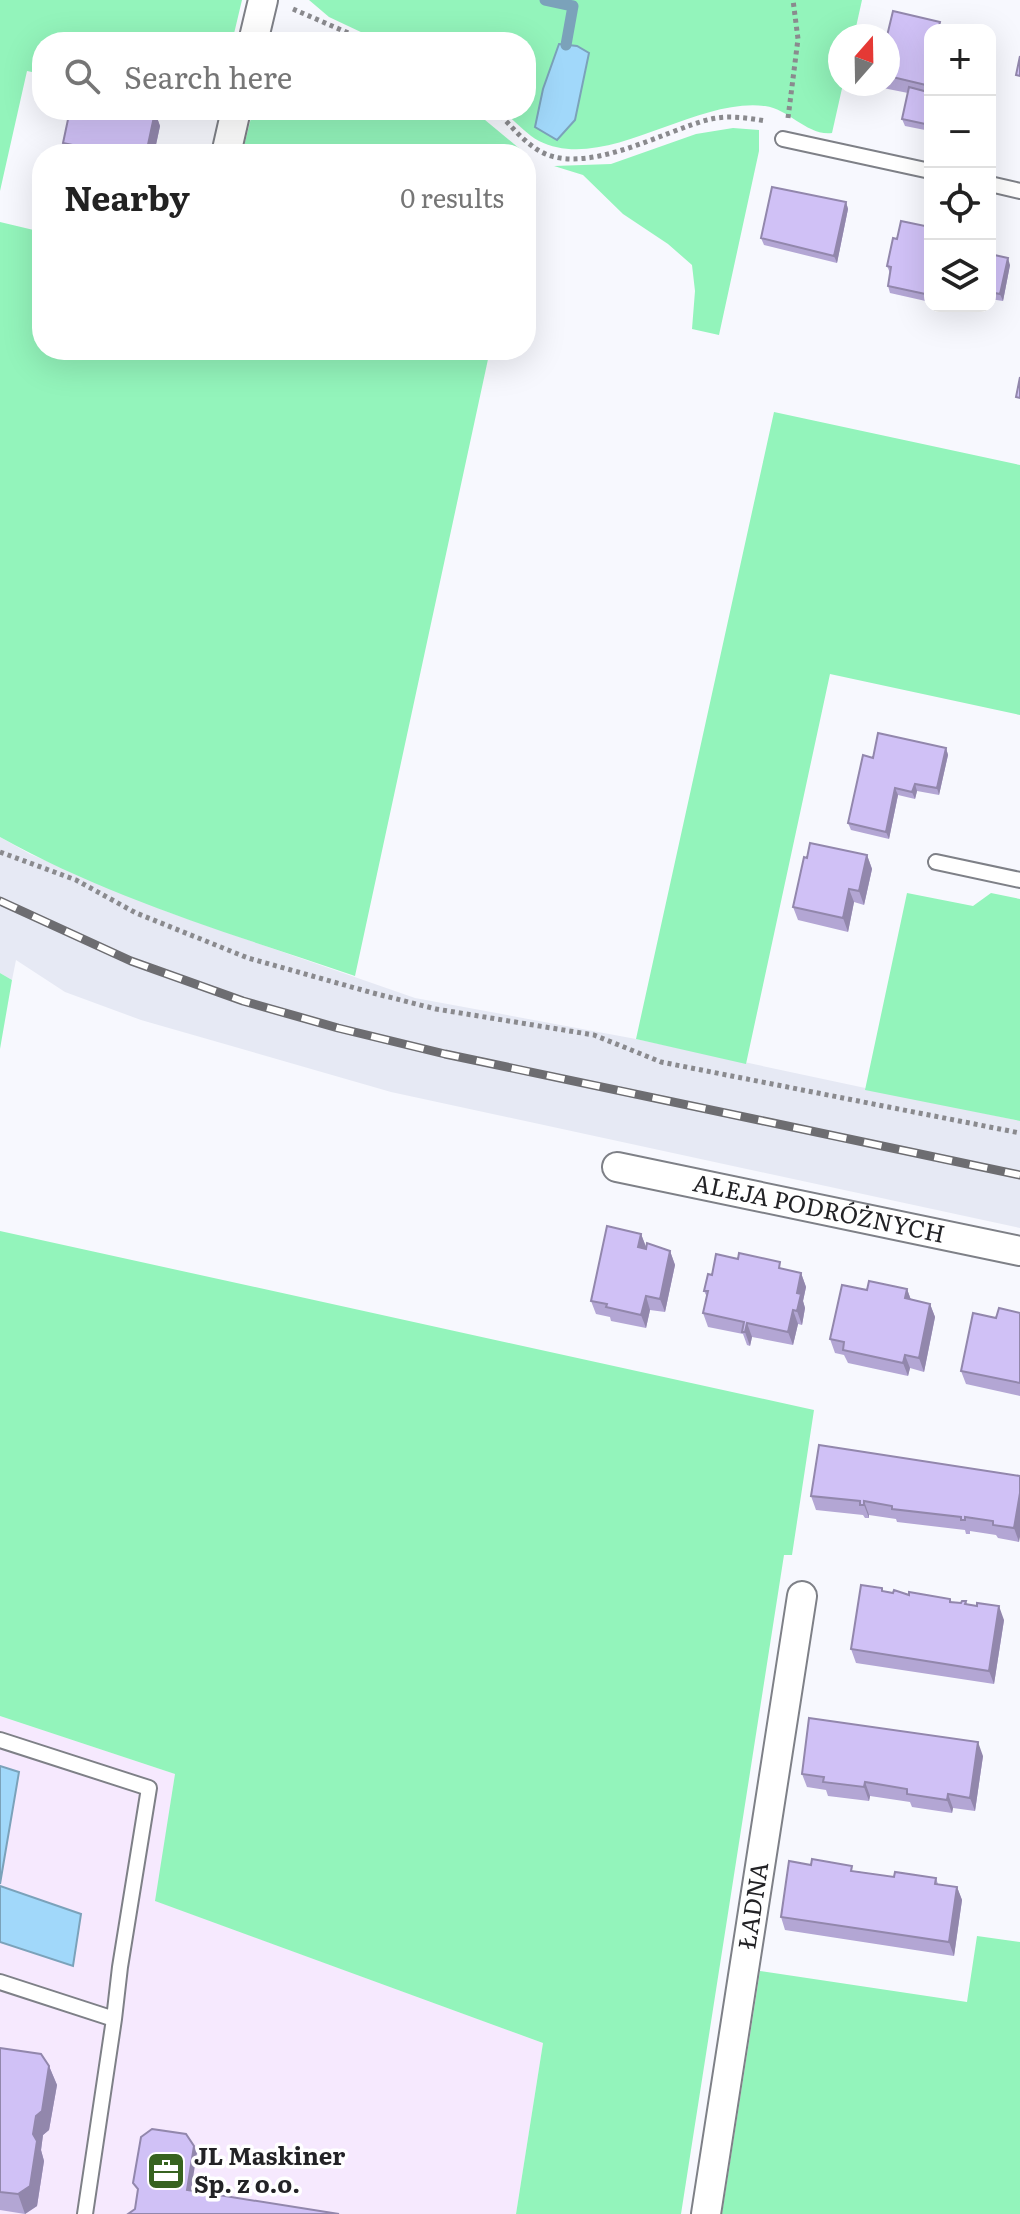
<!DOCTYPE html>
<html lang="en">
<head>
<meta charset="utf-8">
<style>
	body { margin:0; font-family:Literata,serif; background:#f2f2f2; color:#222 }
	.controls { position:absolute; right:24px; top:24px; display:grid; overflow:hidden; border-radius:16px; box-shadow:0 8px 32px #0002 }
	.controls button { width:72px; height:72px; display:grid; place-items:center; padding:0; border:0; border-bottom:2px solid #e0e0e0; background:#fff; color:#222; font:40px sans-serif }
	.compass { position:absolute; left:828px; top:24px; width:72px; height:72px; border-radius:50%; background:#fff; box-shadow:0 8px 32px #0002; rotate:20deg }
	.list { margin:0; padding:0; list-style:none }
	h2 { display:flex; justify-content:space-between; align-items:center; height:104px; margin:0; padding:0 32px; font-size:34px }
	h2 small { font-size:26px; font-weight:400; color:#767676 }
	.icon { flex:none; width:44px; height:44px; fill:none; stroke:currentColor; stroke-width:2; stroke-linecap:round; stroke-linejoin:round }
	.map { position:relative; flex:none; width:1020px; height:2214px; overflow:hidden }
	.search { position:absolute; background:#fff; box-shadow:0 8px 32px #0002; left:32px; top:32px; width:504px; height:88px; display:flex; align-items:center; gap:20px; box-sizing:border-box; padding:0 28px; border-radius:32px; color:#767676; font-size:30px }
	.panel { position:absolute; background:#fff; box-shadow:0 8px 32px #0002; left:32px; top:144px; width:504px; height:216px; border-radius:32px }
	.map>svg:first-child { display:block }
	.commercial { fill:#f6e9fe }
	.built { fill:#e6e9f4 }
	.green { fill:#93f4bb }
	.water { fill:#a1d8fa; stroke:#7ba2ba; stroke-width:2 }
	.lines { fill:none; stroke-linecap:round; stroke-linejoin:round }
	.stream { stroke:#7ba2ba; stroke-width:11 }
	.service-casing { stroke:#7e8087; stroke-width:18 }
	.minor-casing { stroke:#7e8087; stroke-width:32 }
	.path { stroke:#8a8a8e; stroke-width:5; stroke-dasharray:4 4; stroke-linecap:butt }
	.service { stroke:#fff; stroke-width:14 }
	.minor { stroke:#fff; stroke-width:28 }
	.rail-casing { stroke:#6d6d71; stroke-width:9 }
	.rail { stroke:#fff; stroke-width:6; stroke-dasharray:18; stroke-linecap:butt }
	.wall { fill:#b3a6d4 }
	.shaded-wall { fill:#9287ac }
	.building { fill:#d0c1f6; stroke:#9287ac; stroke-width:2 }
	.labels { text-anchor:middle; stroke-width:7; stroke-linejoin:round; paint-order:stroke }
	.street-label { font-size:24px; fill:#232326; stroke:#fff }
	.poi-label { font-size:24px; font-weight:bold; fill:#232326; stroke:#fff; text-anchor:start }
</style>
</head>
<body>
<div class="map">
<svg width="1020" height="2214" viewBox="0 0 1020 2214">
	<rect width="100%" height="100%" fill="#f7f8fe"/>
	<path class="commercial" d="M0,1716L175,1774L156,1901L543,2043L516,2214H0Z"/>
	<path class="built" d="M0,837L30,854L168,912L415,998L636,1039L1020,1121V1228L391,1092L141,1020L65,992L16,960L12,980L0,973Z"/>
	<path class="green" d="M0,0H242L232,42H42V74L27,71L0,191Z
		M309,0H862L854,36H840V84H843L832,133C807,136 789,109 765,106C693,97 605,174 539,141C526,134 513,119 501,110H526V42H382L329,17Z
		M292,32L317,42H270L271,38Z
		M253,110H473L526,154H242Z
		M733,128L759,130V151L719,335L692,329L695,291L692,265L668,244L623,214L583,175L554,166L611,164L696,134Z
		M0,222L42,232V350H490L355,976C235,935 111,899 0,837Z
		M774,412L1020,465V715L830,674L746,1064L636,1039Z
		M907,893L973,906L991,893L1020,899V1121L865,1090Z
		M0,973L12,980L0,1049Z
		M0,1231L814,1410L792,1555H784L681,2214H516L543,2043L155,1901L175,1774L0,1716Z
		M977,1936L1020,1942V2214H722L760,1971L967,2002Z"/>
	<path class="water" d="M559,44L577,46L589,53L575,120L557,140L535,127L543,89Z
		M0,1766L19,1772L0,1884Z
		M0,1886L81,1914L73,1966L0,1942Z"/>
	<g class="lines">
		<path class="stream" d="M545,0L573,6L566,45"/>
		<defs>
			<path id="service" d="M783,139L930,171
				M990,184L1020,191
				M936,862L1020,880
				M0,1740L149,1788L120,1967L114,2019
				M0,1982L114,2019L85,2214"/>
			<g id="minor">
				<path d="M253,42L263,0"/>
				<path d="M226,154L236,110"/>
				<path id="s1" d="M617,1167L1020,1251"/>
				<path id="s2" d="M706,2214L802,1596"/>
			</g>
		</defs>
		<use href="#service" class="service-casing"/>
		<use href="#minor" class="minor-casing"/>
		<path class="path" d="M293,9L369,42
			M495,110C508,122 520,138 535,148C580,181 664,130 711,119C729,115 748,118 766,121
			M788,118L798,39L793,0
			M0,852L76,880L136,913L248,958L373,993L436,1009L594,1035L661,1062L1020,1133"/>
		<use href="#service" class="service"/>
		<use href="#minor" class="minor"/>
		<defs>
			<path id="rail" d="M0,901L131,961L243,1001L338,1028L445,1054L1020,1175"/>
		</defs>
		<use href="#rail" class="rail-casing"/>
		<use href="#rail" class="rail"/>
	</g>
	<path class="wall" d="M930,30V131L905,126L902,119L908,93L883,88L882,84H888V36Z
		M155,112L160,126L154,154H67L63,143Z
		M846,202L848,209L837,263L764,245L761,238Z
		M930,227V302L890,293L888,286L890,273L887,266L897,239Z
		M990,254L1010,265L1003,301L990,299Z
		M946,748L948,755L939,795L917,791L915,799L898,795L889,839L851,830L848,823L873,758Z
		M867,855L872,869L864,905L854,902L848,932L798,920L793,907Z
		M641,1234L646,1247L670,1251L675,1265L665,1312L650,1310L646,1328L611,1321L610,1317L596,1314L591,1301Z
		M783,1269L801,1273L806,1287L803,1301L805,1308L802,1325L798,1324L793,1345L752,1337L750,1346L747,1345L743,1334L708,1327L703,1313L707,1297L704,1291L712,1275Z
		M907,1289L911,1300L930,1304L935,1317L924,1372L910,1368L908,1376L848,1363L844,1355L835,1353L830,1339L867,1290Z
		M1020,1313V1396L966,1384L961,1371L996,1318Z
		M1020,1476L1019,1542L998,1538L996,1535L970,1531V1534H966L965,1530L897,1522L896,1519L869,1515V1518H865L863,1515L816,1510L811,1496Z
		M883,1591L909,1595L950,1599L952,1602L961,1603L966,1601L967,1604L1004,1620L994,1684L856,1663L851,1649Z
		M983,1756L975,1811L953,1808L952,1813L912,1807L910,1802L870,1796L869,1801L828,1796L826,1790L807,1787L802,1774Z
		M855,1871L894,1877L936,1878L938,1884L957,1887L962,1900L954,1956L785,1930L781,1917Z
		M0,2048L49,2066L57,2085L49,2130L43,2135L41,2150L44,2161L37,2206L25,2214L0,2210Z"/>
	<path class="shaded-wall" d="M930,67V97L926,85Z
		M155,112L160,126L154,154H146Z
		M846,202L848,209L837,263L834,256Z
		M1008,258L1010,265L1003,301L1000,294Z
		M946,748L948,755L939,795L937,788Z
		M915,784L917,791L915,799L912,792Z
		M895,788L898,795L889,839L886,832Z
		M867,855L872,869L864,905L859,891Z
		M849,889L854,902L848,932L843,918Z
		M641,1234L646,1247L643,1261L638,1247Z
		M670,1251L675,1265L665,1312L660,1299Z
		M801,1273L806,1287L803,1301L805,1308L802,1325L797,1311V1293Z
		M907,1289L912,1303L905,1298Z
		M646,1296L650,1310L646,1328L641,1315Z
		M930,1304L935,1317L924,1372L919,1358Z
		M793,1310L798,1324L793,1345L788,1332Z
		M747,1323L752,1337L750,1346L745,1332Z
		M905,1355L910,1368L908,1376L903,1363Z
		M1020,1493V1537L1019,1542L1014,1528Z
		M864,1501L869,1515V1518L864,1505Z
		M999,1606L1004,1620L994,1684L989,1671Z
		M978,1742L983,1756L975,1811L970,1798Z
		M865,1782L870,1796L869,1801L864,1787Z
		M948,1794L953,1808L952,1813L947,1800Z
		M957,1887L962,1900L954,1956L949,1942Z
		M49,2066L57,2085L49,2130L43,2135L41,2150L44,2161L37,2206L25,2214L18,2194Z
		M194,2146L197,2153L190,2197L187,2190Z"/>
	<path class="building" d="M893,11L940,22L938,30H930V67L926,85L888,76V36H887Z
		M1020,56V76L1016,75Z
		M909,87L928,92L930,88V125L902,119Z
		M70,110H146L155,112L146,154H115L63,143Z
		M772,187L846,202L834,256L761,238Z
		M901,221L930,227V295L888,286L891,267L887,266L893,238L897,239Z
		M990,254L1008,258L1000,294L990,292Z
		M1020,377V398L1016,397Z
		M878,733L946,748L937,788L915,784L912,792L895,788L886,832L848,823L863,755L873,758Z
		M810,843L867,855L859,891L849,889L843,918L793,907L804,857L807,858Z
		M607,1226L641,1234L638,1247L646,1249L647,1243L670,1251L660,1299L646,1296L641,1315L606,1307L607,1304L591,1301Z
		M739,1253L780,1262L779,1268L801,1273L797,1293L801,1294L797,1311L793,1310L788,1332L747,1323L745,1332H742L744,1322L703,1313L708,1291H704L708,1274L712,1275L716,1254L738,1259Z
		M869,1281L907,1289L905,1298L930,1304L919,1358L905,1355L903,1363L843,1350L844,1342L830,1339L842,1285L867,1290Z
		M999,1308L1020,1313V1383L961,1371L973,1313L996,1318Z
		M819,1445L1020,1476V1493L1014,1528L993,1525V1521L965,1517V1520H961V1517L892,1509V1506L864,1501V1505H860V1501L811,1496Z
		M861,1585L882,1588V1591L893,1593L894,1590L909,1595V1592L950,1599V1602L961,1603L962,1601H966L965,1604L977,1606V1603L999,1606L989,1671L851,1649Z
		M809,1718L978,1742L970,1798L948,1794L947,1800L907,1794V1789L865,1782L864,1787L823,1782L824,1777L802,1774Z
		M812,1859L852,1866L851,1871L894,1877L895,1872L936,1878L935,1884L957,1887L949,1942L781,1917L789,1861L811,1865Z
		M0,2048L41,2054L49,2066L42,2111L36,2116L33,2134L37,2141L30,2186L18,2194L0,2192Z
		M152,2129L186,2134L194,2146L187,2190L339,2214H128L135,2209L138,2189L133,2183L141,2137Z"/>
	<defs>
		<symbol id="office-square" viewBox="-11 -11 22 22"><rect x="-9" y="-9" width="18" height="18" rx="4" fill="#376320" stroke="#fff"/><path d="M-6-3h4V-5.5h4V-3h4V5H-6ZM-1-4.5V-3h2v-1.5ZM-6 0V1H6V0Z" fill="#fff"/></symbol>
	</defs>
	<g fill-rule="evenodd">
		<use href="#office-square" x="144" y="2149" width="44" height="44"/>
	</g>
	<g class="labels">
		<g class="street-label">
			<text dy="8" stroke="none"><textPath href="#s1" startOffset="206">ALEJA PODRÓŻNYCH</textPath></text>
			<text dy="8" stroke="none"><textPath href="#s2" startOffset="312">ŁADNA</textPath></text>
		</g>
		<g class="poi-label">
			<text x="194" y="2165">JL Maskiner<tspan x="194" dy="28">Sp. z o.o.</tspan></text>
		</g>
	</g>
</svg>
<div class="controls">
<button>+</button>
<button>−</button>
<button><svg class="icon" aria-label="locate" viewBox="0 0 24 24"><circle cx="12" cy="12" r="6"/><path d="M12 2v4M12 18v4M2 12h4M18 12h4"/></svg></button>
<button><svg class="icon" aria-label="layers" viewBox="0 0 24 24"><path d="M12 4l9 5-9 5-9-5zM3 14l9 5 9-5"/></svg></button>
</div>
<svg class="compass" viewBox="-18 -18 36 36"><path d="M0-13l5 13h-10z" fill="#e53935"/><path d="M0 13l5-13h-10z" fill="#767676"/></svg>
<div class="search"><svg class="icon" aria-label="search" viewBox="0 0 24 24"><circle cx="10" cy="10" r="6"/><path d="M15 15l6 6"/></svg>Search here</div>
<section class="panel">
<h2>Nearby<small>0 results</small></h2>
<ul class="list">
</ul>
</section>
</div>
</body>
</html>
